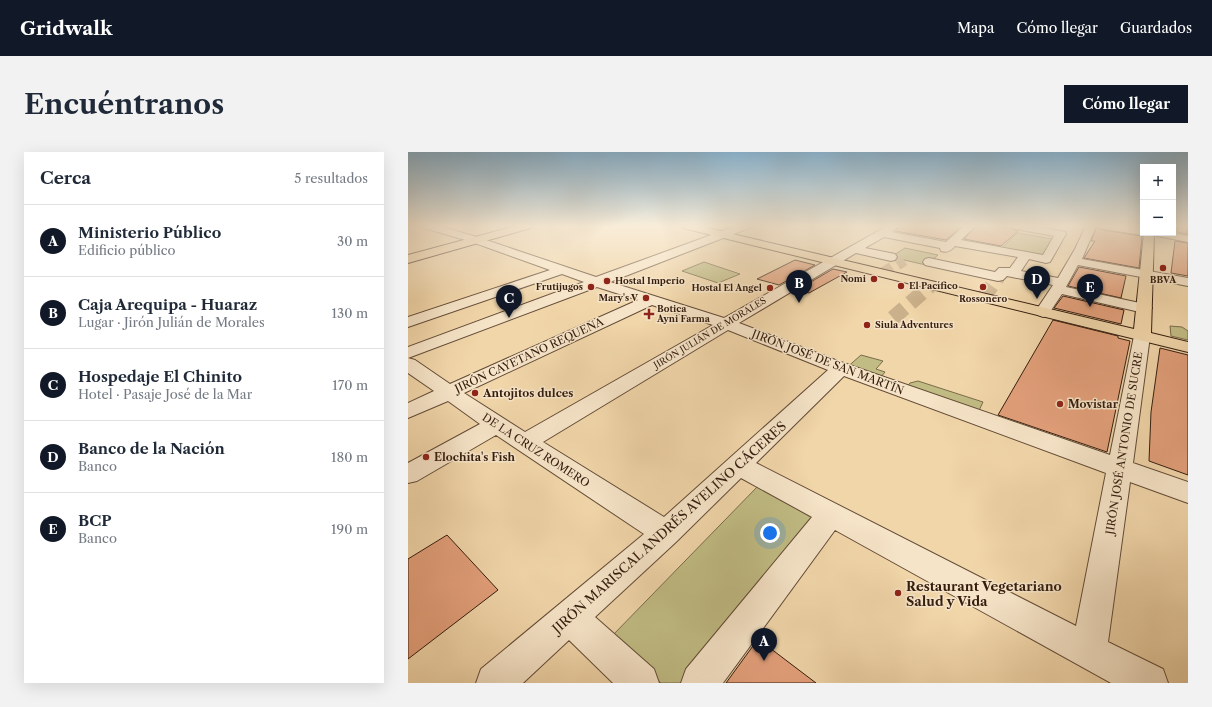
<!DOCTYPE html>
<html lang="es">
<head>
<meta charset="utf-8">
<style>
	body { margin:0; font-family:"Libre Caslon Text",serif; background:#f2f2f3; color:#1f2937 }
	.controls { position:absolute; right:12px; top:12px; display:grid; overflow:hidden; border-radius:0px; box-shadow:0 4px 16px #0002 }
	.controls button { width:36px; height:36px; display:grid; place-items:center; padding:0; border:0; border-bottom:1px solid #e0e1e3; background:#fff; color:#1f2937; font:20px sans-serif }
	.you { position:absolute; left:362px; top:381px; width:14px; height:14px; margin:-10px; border:3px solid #fff; border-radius:50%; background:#1a73e8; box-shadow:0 0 0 6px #1a73e833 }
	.badge { display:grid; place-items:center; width:26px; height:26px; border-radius:50%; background:#111827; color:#fff; font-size:13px; font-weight:700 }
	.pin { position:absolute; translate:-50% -33px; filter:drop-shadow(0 1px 2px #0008) }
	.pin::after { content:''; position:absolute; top:21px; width:14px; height:12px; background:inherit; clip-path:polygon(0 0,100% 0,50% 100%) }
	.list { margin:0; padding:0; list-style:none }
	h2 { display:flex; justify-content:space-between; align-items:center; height:52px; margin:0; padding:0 16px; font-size:17px }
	h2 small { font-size:13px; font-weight:400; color:#747a83 }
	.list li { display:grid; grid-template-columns:26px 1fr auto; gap:12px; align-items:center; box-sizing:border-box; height:72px; padding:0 16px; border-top:1px solid #e0e1e3 }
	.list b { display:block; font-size:15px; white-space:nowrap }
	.list p { margin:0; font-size:13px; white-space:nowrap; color:#747a83 }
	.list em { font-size:13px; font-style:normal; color:#747a83 }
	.map { position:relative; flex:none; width:780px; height:531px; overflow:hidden; border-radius:0px }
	header { display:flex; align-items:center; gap:24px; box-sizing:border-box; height:56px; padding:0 20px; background:#111827; color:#fff }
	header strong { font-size:19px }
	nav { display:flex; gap:22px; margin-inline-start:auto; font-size:14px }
	.intro { display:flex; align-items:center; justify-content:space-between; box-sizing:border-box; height:96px; padding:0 24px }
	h1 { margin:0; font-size:28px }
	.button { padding:10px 18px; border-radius:0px; background:#111827; color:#fff; font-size:14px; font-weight:700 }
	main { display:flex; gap:24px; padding:0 24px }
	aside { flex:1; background:#fff; border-radius:0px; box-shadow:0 4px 16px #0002 }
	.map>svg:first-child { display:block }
	.green { fill:#c1bc84; stroke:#7a6c4a }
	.building { fill:#e3a07b; stroke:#341d0f }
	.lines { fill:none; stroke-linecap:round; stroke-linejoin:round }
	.minor-tunnel-far1 { stroke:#cbb18b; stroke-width:12; stroke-dasharray:12 6; stroke-linecap:butt }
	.minor-tunnel { stroke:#cbb18b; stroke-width:15; stroke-dasharray:15 8; stroke-linecap:butt }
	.minor-casing { stroke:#634b36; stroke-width:2 }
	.major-casing { stroke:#341d0f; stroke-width:2 }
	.minor { fill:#f6e4c8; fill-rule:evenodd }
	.major { fill:#f1d6aa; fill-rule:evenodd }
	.poi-dot { fill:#8f2418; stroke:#f6e4c8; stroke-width:1.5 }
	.labels { text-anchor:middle; stroke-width:3; stroke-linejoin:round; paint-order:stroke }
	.far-poi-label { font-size:9px; font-weight:bold; fill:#341d0f; stroke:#f6e4c8; text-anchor:end }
	.far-street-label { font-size:9px; fill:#341d0f; stroke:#f6e4c8 }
	.street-label { font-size:11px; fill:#341d0f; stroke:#f6e4c8 }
	.poi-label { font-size:11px; font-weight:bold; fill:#341d0f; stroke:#f6e4c8; text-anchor:start }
	.near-street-label { font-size:13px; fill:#341d0f; stroke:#f6e4c8 }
	.near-poi-label { font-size:13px; font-weight:bold; fill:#341d0f; stroke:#f6e4c8; text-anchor:start }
</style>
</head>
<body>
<header>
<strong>Gridwalk</strong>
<nav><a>Mapa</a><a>Cómo llegar</a><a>Guardados</a></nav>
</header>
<div class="intro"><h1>Encuéntranos</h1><a class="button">Cómo llegar</a></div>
<main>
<aside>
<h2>Cerca<small>5 resultados</small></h2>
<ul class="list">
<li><span class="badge">A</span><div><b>Ministerio Público</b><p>Edificio público</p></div><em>30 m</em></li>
<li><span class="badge">B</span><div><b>Caja Arequipa - Huaraz</b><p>Lugar · Jirón Julián de Morales</p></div><em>130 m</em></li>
<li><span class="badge">C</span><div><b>Hospedaje El Chinito</b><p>Hotel · Pasaje José de la Mar</p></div><em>170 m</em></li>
<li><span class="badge">D</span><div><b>Banco de la Nación</b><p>Banco</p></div><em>180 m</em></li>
<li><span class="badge">E</span><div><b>BCP</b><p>Banco</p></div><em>190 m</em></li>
</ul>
</aside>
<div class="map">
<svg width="780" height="531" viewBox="0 0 780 531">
	<rect width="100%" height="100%" fill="#f1d6aa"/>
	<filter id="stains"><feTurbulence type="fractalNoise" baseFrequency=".005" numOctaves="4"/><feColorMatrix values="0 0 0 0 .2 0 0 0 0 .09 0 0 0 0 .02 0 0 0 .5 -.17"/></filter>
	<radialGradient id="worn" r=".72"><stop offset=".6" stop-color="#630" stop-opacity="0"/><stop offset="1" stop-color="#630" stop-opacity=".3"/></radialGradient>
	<path class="green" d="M609,81L651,88L638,107L592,98Z
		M497,96L530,103L518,113L483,105Z
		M296,110L332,122L310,131L274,119Z
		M762,174L774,175L780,179V188L763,184Z
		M453,203L475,209L468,217L477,220L469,230L436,218Z
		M510,229L575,250L568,265L495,239L502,231Z
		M351,333L413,365L277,531H253L203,485Z"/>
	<path class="building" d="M492,74H554L538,88L487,79Z
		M568,74H602L604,77L610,79L593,94L556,87Z
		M770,74H780V82L769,80Z
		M689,75L695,78L734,84L731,116L676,106L687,89H683Z
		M767,89L780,91V124L763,121Z
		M387,108L407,113L371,133L349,127Z
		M671,115L718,124L713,146L660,134Z
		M425,117L439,120L401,141L389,138Z
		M655,144L716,158L713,172L646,156Z
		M645,168L710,184V186L722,189L699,300L590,263Z
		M752,196L780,203V323L741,309L743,260Z
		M39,383L90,438L0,507V407Z
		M350,487L408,531H318Z"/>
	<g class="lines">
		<path class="minor-tunnel-far1" d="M474,122L496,108"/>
		<path class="minor-tunnel" d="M575,146L590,125
			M485,166L522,134"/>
		<defs>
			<path id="minor" d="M15,74H31L72,86L188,125L328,74H342L341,76L202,130L316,166L479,74H491L484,80L538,90L556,74H567L553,88L635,103L646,84L608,77L604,76L603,74H625L657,80L658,82L642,110L638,111L621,107L613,119L650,126L667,97L678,74H688L674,107L780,126V134L670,113L658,135L741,153L744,156L741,159L736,161L654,142L640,163L635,165L630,163L627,160L645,133L599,124L595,128L590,129L517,113L515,110L517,107L521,106L587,120L591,116H602L610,105L547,94C543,99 539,101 533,99L532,96L476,85L457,96L487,102L489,105L487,108L483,109L448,101L331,171L430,209L702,303L726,184L728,180L734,179L740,180L742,184L725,311L780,330V351L722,330L700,490L755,517L760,531H703L427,378L315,531H273L278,517L404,365L333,326L268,390L187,465L246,517L251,531H205L161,488L115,531H68L73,517L236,382L88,283L9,329L0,331V311L72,272L40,249L0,266V251L26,239L0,221V195L176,130L154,122L0,175V165L142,118L64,90L16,76ZM189,135L230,148L42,232L7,208L0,206ZM244,153L305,173L117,280L56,241ZM320,178L420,218L256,365L135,290ZM436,224L698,321L668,474L348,311Z
				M690,74H715L735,77V81H763L780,84V90L739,82L735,83L695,77Z"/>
			<path id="major" d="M108,74H124L123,76L0,111V103Z
				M274,74H291L726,177L736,81H746L743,181L780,190V200L275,76Z"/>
		</defs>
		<use href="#minor" class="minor-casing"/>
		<use href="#major" class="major-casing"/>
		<use href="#minor" class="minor"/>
		<use href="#major" class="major"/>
	</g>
	<linearGradient id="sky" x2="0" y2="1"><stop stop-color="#8ab5d2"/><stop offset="0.5" stop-color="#f9edd9"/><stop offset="1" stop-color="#f9edd9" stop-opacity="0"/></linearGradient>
	<rect width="780" height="148" fill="url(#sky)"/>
	<g class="poi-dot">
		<circle cx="755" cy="116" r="4"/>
		<circle cx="466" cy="127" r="4"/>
		<circle cx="199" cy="129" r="4"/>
		<circle cx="493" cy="134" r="4"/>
		<circle cx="183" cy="135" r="4"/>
		<circle cx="575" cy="135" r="4"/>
		<circle cx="362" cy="136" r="4"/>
		<circle cx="238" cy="146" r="4"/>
		<path d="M239 156h4v4h4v4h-4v4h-4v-4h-4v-4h4z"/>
		<circle cx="459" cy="173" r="4"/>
		<circle cx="67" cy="241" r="4"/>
		<circle cx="652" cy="252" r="4"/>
		<circle cx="18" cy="305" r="4"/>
		<circle cx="490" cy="441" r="4"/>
	</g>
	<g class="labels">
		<g class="far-poi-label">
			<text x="458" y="130">Nomi</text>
			<text x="755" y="131" text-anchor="middle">BBVA</text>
			<text x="207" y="132" text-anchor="start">Hostal Imperio</text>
			<text x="501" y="137" text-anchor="start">El Pacífico</text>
			<text x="175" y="138">Frutijugos</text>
			<text x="354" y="139">Hostal El Angel</text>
			<text x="230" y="149">Mary's V</text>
			<text x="575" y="150" text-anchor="middle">Rossonero</text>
			<text x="249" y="160" text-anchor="start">Botica<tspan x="249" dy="10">Ayni Farma</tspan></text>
			<text x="467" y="176" text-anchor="start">Siula Adventures</text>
		</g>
		<g class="far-street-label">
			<text transform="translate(302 181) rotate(-31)" y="3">JIRÓN JULIÁN DE MORALES</text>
		</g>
		<g class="street-label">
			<text transform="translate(121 203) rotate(-25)" y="4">JIRÓN CAYETANO REQUENA</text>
			<text transform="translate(420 210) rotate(21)" y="4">JIRÓN JOSÉ DE SAN MARTÍN</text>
			<text transform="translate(716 291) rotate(-81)" y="4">JIRÓN JOSÉ ANTONIO DE SUCRE</text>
			<text transform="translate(128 298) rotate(33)" y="4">DE LA CRUZ ROMERO</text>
		</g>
		<g class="poi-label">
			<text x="75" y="245">Antojitos dulces</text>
			<text x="660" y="256">Movistar</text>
			<text x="26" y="309">Elochita's Fish</text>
		</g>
		<g class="near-street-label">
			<text transform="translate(261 375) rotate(-42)" y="5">JIRÓN MARISCAL ANDRÉS AVELINO CÁCERES</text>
		</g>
		<g class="near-poi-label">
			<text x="498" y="439">Restaurant Vegetariano<tspan x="498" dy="15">Salud y Vida</tspan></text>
		</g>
	</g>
	<rect width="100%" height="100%" filter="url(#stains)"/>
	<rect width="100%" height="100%" fill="url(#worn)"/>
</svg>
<div class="controls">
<button>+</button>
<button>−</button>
</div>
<div class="you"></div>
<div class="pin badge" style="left:356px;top:509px">A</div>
<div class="pin badge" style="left:391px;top:151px">B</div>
<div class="pin badge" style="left:101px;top:166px">C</div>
<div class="pin badge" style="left:629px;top:147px">D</div>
<div class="pin badge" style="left:682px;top:155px">E</div>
</div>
</main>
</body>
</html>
